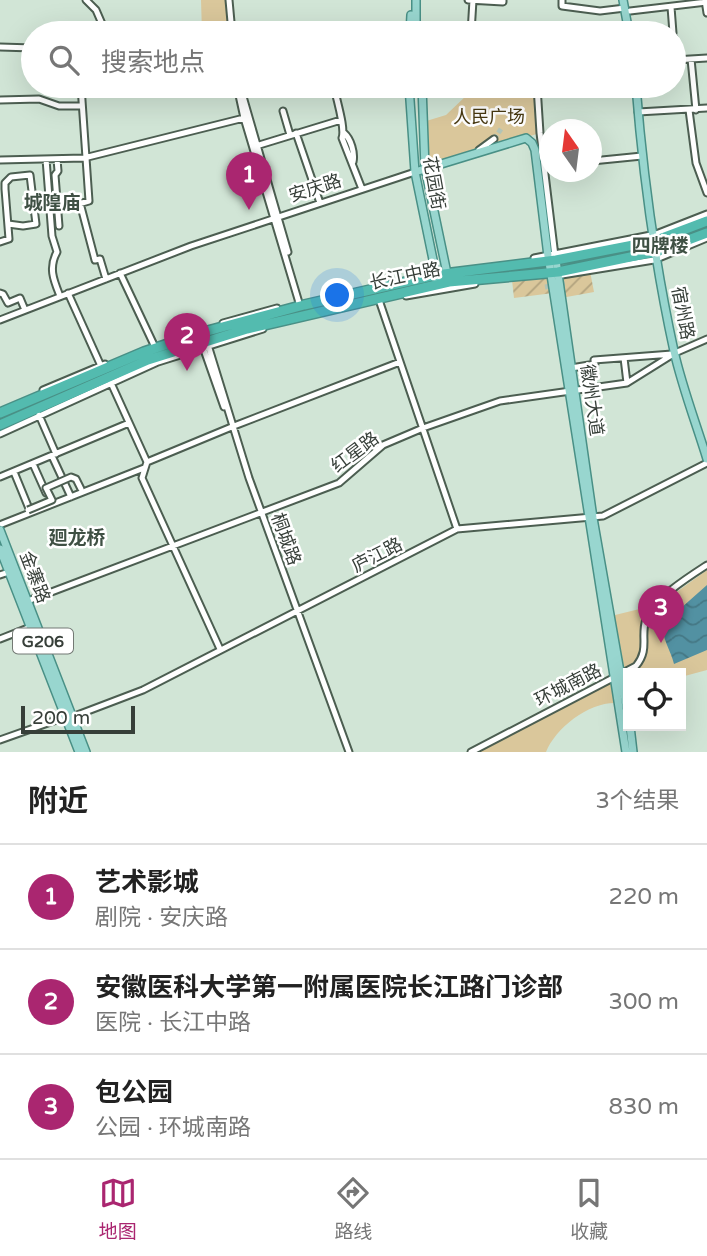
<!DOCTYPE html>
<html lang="zh">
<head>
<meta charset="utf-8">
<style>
	body { margin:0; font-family:"Varela Round","Noto Sans SC",sans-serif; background:#f2f2f2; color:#222 }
	.controls { position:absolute; right:21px; bottom:21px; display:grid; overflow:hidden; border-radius:0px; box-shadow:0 7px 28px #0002 }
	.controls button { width:63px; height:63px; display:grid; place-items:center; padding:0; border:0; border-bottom:2px solid #e0e0e0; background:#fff; color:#222; font:35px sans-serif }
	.compass { position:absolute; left:539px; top:119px; width:63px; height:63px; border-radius:50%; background:#fff; box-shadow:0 7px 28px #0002; rotate:346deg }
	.scale { position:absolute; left:21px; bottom:18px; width:114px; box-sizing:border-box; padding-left:7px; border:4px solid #373f39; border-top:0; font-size:19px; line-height:24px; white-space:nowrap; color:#373f39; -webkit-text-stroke:5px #fff; paint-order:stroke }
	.you { position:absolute; left:338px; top:296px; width:24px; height:24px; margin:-18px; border:5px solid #fff; border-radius:50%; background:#1a73e8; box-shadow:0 0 0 10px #1a73e833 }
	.badge { display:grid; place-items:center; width:46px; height:46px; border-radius:50%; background:#aa2670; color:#fff; font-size:23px; font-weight:700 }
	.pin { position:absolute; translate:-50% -58px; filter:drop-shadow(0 2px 4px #0008) }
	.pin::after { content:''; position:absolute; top:37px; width:24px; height:21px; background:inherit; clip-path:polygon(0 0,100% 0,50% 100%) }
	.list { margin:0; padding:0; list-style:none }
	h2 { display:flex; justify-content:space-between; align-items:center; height:91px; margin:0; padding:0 28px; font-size:30px }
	h2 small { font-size:23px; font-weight:400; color:#767676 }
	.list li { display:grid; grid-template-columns:46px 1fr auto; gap:21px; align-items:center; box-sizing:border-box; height:105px; padding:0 28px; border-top:2px solid #e0e0e0 }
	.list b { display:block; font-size:26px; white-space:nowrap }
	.list p { margin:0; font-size:23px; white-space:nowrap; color:#767676 }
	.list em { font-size:23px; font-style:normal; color:#767676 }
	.icon { flex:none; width:38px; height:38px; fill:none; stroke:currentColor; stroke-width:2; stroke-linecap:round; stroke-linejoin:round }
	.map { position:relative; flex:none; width:707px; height:752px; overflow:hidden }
	.search { position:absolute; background:#fff; box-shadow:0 7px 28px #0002; left:21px; right:21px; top:21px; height:77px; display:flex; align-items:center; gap:18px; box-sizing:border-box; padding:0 24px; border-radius:38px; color:#767676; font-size:26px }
	.sheet { height:406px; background:#fff }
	nav { display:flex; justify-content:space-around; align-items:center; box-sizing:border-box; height:98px; border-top:2px solid #e0e0e0; background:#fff; font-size:19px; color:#767676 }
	nav a { display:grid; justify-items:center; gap:4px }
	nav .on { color:#aa2670 }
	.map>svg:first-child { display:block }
	.park { fill:#dac79b }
	.garden { fill:url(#garden-furrows) }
	.water { fill:url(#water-waves) }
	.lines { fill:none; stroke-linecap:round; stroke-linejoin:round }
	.minor-tunnel { stroke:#b2c4b7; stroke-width:5; stroke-dasharray:5 2.5; stroke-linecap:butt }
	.minor-casing { stroke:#4c5e51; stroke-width:9 }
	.major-casing { stroke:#499086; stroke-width:10 }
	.highway-casing { stroke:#499086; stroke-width:12 }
	.minor { stroke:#fff; stroke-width:5 }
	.major { stroke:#98d6cf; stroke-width:7 }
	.highway { stroke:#53bbaf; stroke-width:9 }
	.minor-bridge-casing { stroke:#4c5e51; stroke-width:9; stroke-linecap:butt }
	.minor-bridge { stroke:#fff; stroke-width:5 }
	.labels { text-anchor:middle; stroke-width:5; stroke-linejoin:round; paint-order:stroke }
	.shield { fill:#fff; stroke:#737974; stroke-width:2 }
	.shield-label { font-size:16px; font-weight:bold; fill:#373f39 }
	.park-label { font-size:18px; fill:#483911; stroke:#fff }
	.street-label { font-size:18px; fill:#373f39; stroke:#fff }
	.neighbourhood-label { font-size:19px; font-weight:bold; fill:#3f5044; stroke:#fff }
</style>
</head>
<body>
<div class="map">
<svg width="707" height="752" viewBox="0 0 707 752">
	<defs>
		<pattern id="garden-furrows" width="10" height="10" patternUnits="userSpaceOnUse" patternTransform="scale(1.75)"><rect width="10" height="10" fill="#dac79b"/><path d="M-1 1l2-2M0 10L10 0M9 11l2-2" fill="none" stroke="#b2a37f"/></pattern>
		<pattern id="water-waves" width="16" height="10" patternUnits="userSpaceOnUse" patternTransform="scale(1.75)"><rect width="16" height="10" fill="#5291a2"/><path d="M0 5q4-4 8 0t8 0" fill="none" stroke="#457885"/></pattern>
	</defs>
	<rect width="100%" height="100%" fill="#d1e5d6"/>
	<path class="park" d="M201,0H227L229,33H202Z
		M469,86H537L540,133L425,168L423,122L446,115L468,94Z
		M707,570V670L681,677V673H632L630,671L621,675L611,616L660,604Z
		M612,682L618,703C590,701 556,727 546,752H473Z"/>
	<path class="garden" d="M590,271L594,292L561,298L558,276Z
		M551,276L553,293L514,298L512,280Z"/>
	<path class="water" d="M707,585V650L674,664C671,651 661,637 663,624Z"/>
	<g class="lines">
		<path class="minor-tunnel" d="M494,139L501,129
			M545,287L567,283"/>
		<defs>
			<path id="minor" d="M86,0L96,10L106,33
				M229,0L232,33
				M468,0L503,2V0
				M562,0V6L600,11L625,8
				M705,0L707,13
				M671,7L673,33
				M630,11L707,2
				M471,33L473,0
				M674,38L676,60
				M0,47L33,48
				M691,59L696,110
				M674,60L707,58
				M237,86L244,118L300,306
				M240,86L288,252
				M334,86C336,99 346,128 342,138L362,189
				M537,86L540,133L555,256
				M0,100L39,99L59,106H82
				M689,110L696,163L707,193
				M283,111L290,135
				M638,112L707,108
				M296,133L320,203
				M344,133C351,139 355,153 353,162
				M256,146L341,120
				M479,150L494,139
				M46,159L52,236L57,252C48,268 54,281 60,296
				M57,159L58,171L55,175L59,226
				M0,160L84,158L248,117
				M592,161L642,156
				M80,203L95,260L100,259L106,279
				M58,210L89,201L81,86
				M0,242L9,239L5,189V183L11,177L30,175L36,224L23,226L8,224
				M534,258L656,234L707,214
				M120,273L154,345
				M562,275L654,260L707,238
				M0,293L3,294L8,303L20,298L25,310
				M68,293L101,366
				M406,296L475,284
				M378,297L457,529
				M0,320L191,246L415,172
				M223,323L277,308
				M208,345L249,478L349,752
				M203,347L224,407
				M624,358L627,383
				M571,368L595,364L594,360L672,354
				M111,383L147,462L142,478L220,649
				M43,390L105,364
				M39,415L56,454
				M0,434L158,362L263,329
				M52,456L71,497
				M147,462L234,426L400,362
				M33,464L46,493
				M14,472L30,511
				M0,477L129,423
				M2,524L144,468
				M0,575L9,572
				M25,602L339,483L383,445L423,428L500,401L627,383L675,353L707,339
				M0,639L28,628
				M72,717L143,690L457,529L603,516L707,463
				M0,740L62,718
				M471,752L636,666C650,649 640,637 646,619C652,600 690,576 707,565"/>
			<path id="major" d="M416,0V22L419,33
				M623,0L629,33
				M410,33L411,15
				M409,86L415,172L438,284
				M422,86L425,168L448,278
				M636,86C643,175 655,264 674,351C682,387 696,423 707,459
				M415,172L526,138L532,143L535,150L548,256L626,752
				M556,260L593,518L628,717
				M0,530L86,752
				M0,549L79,752
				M630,726L633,752"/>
			<path id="highway" d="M0,413L144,352L204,332L304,305L436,275L556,260L654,241L707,221
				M0,425L148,360L247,329L449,282L558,272L659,251L707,233"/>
		</defs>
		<use href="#minor" class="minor-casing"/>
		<use href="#major" class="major-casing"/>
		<use href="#highway" class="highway-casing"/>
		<use href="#minor" class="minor"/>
		<use href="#major" class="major"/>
		<use href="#highway" class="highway"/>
		<defs>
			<path id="minor-bridge" d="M28,510L52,500L46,488L71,477L76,479L81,489"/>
		</defs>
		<use href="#minor-bridge" class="minor-bridge-casing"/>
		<use href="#minor-bridge" class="minor-bridge"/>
	</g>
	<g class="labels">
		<rect class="shield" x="13" y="628.5" width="60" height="25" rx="5"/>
		<g class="shield-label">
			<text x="43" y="647">G206</text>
		</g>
		<g class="park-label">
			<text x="489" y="123">人民广场</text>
		</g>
		<g class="street-label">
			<text transform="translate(434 183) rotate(80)" y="6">花园街</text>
			<text transform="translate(315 188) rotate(-18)" y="6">安庆路</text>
			<text transform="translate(405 276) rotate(-12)" y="6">长江中路</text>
			<text transform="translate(683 313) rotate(79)" y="6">宿州路</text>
			<text transform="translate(592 400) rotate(82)" y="6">徽州大道</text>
			<text transform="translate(355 452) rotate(-37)" y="6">红星路</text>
			<text transform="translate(286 539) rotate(70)" y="6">桐城路</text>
			<text transform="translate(377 555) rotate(-27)" y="6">庐江路</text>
			<text transform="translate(35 577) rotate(69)" y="6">金寨路</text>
			<text transform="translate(568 685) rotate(-27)" y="6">环城南路</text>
		</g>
		<g class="neighbourhood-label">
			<text x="52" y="209">城隍庙</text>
			<text x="660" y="252">四牌楼</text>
			<text x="77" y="544">廻龙桥</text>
		</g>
	</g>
</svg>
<div class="controls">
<button><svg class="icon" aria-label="locate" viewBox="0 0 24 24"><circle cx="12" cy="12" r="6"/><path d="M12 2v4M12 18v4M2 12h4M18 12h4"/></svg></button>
</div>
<svg class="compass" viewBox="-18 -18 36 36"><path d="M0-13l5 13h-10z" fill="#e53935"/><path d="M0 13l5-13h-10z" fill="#767676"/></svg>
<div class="scale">200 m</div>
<div class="you"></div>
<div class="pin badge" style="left:249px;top:210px">1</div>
<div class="pin badge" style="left:187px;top:371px">2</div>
<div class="pin badge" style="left:661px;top:643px">3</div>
<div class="search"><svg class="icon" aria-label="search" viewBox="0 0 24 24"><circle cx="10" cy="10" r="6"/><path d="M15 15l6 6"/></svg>搜索地点</div>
</div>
<section class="sheet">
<h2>附近<small>3个结果</small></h2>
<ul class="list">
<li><span class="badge">1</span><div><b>艺术影城</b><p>剧院 · 安庆路</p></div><em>220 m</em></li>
<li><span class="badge">2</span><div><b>安徽医科大学第一附属医院长江路门诊部</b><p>医院 · 长江中路</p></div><em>300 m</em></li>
<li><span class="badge">3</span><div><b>包公园</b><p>公园 · 环城南路</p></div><em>830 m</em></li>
</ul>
</section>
<nav>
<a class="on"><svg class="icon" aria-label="map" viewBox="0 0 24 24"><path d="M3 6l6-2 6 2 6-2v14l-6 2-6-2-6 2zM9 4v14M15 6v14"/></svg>地图</a>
<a><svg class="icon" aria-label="directions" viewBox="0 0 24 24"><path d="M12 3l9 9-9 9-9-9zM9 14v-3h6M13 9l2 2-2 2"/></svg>路线</a>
<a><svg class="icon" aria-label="saved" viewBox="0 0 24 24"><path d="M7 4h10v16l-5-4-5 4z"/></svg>收藏</a>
</nav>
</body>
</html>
